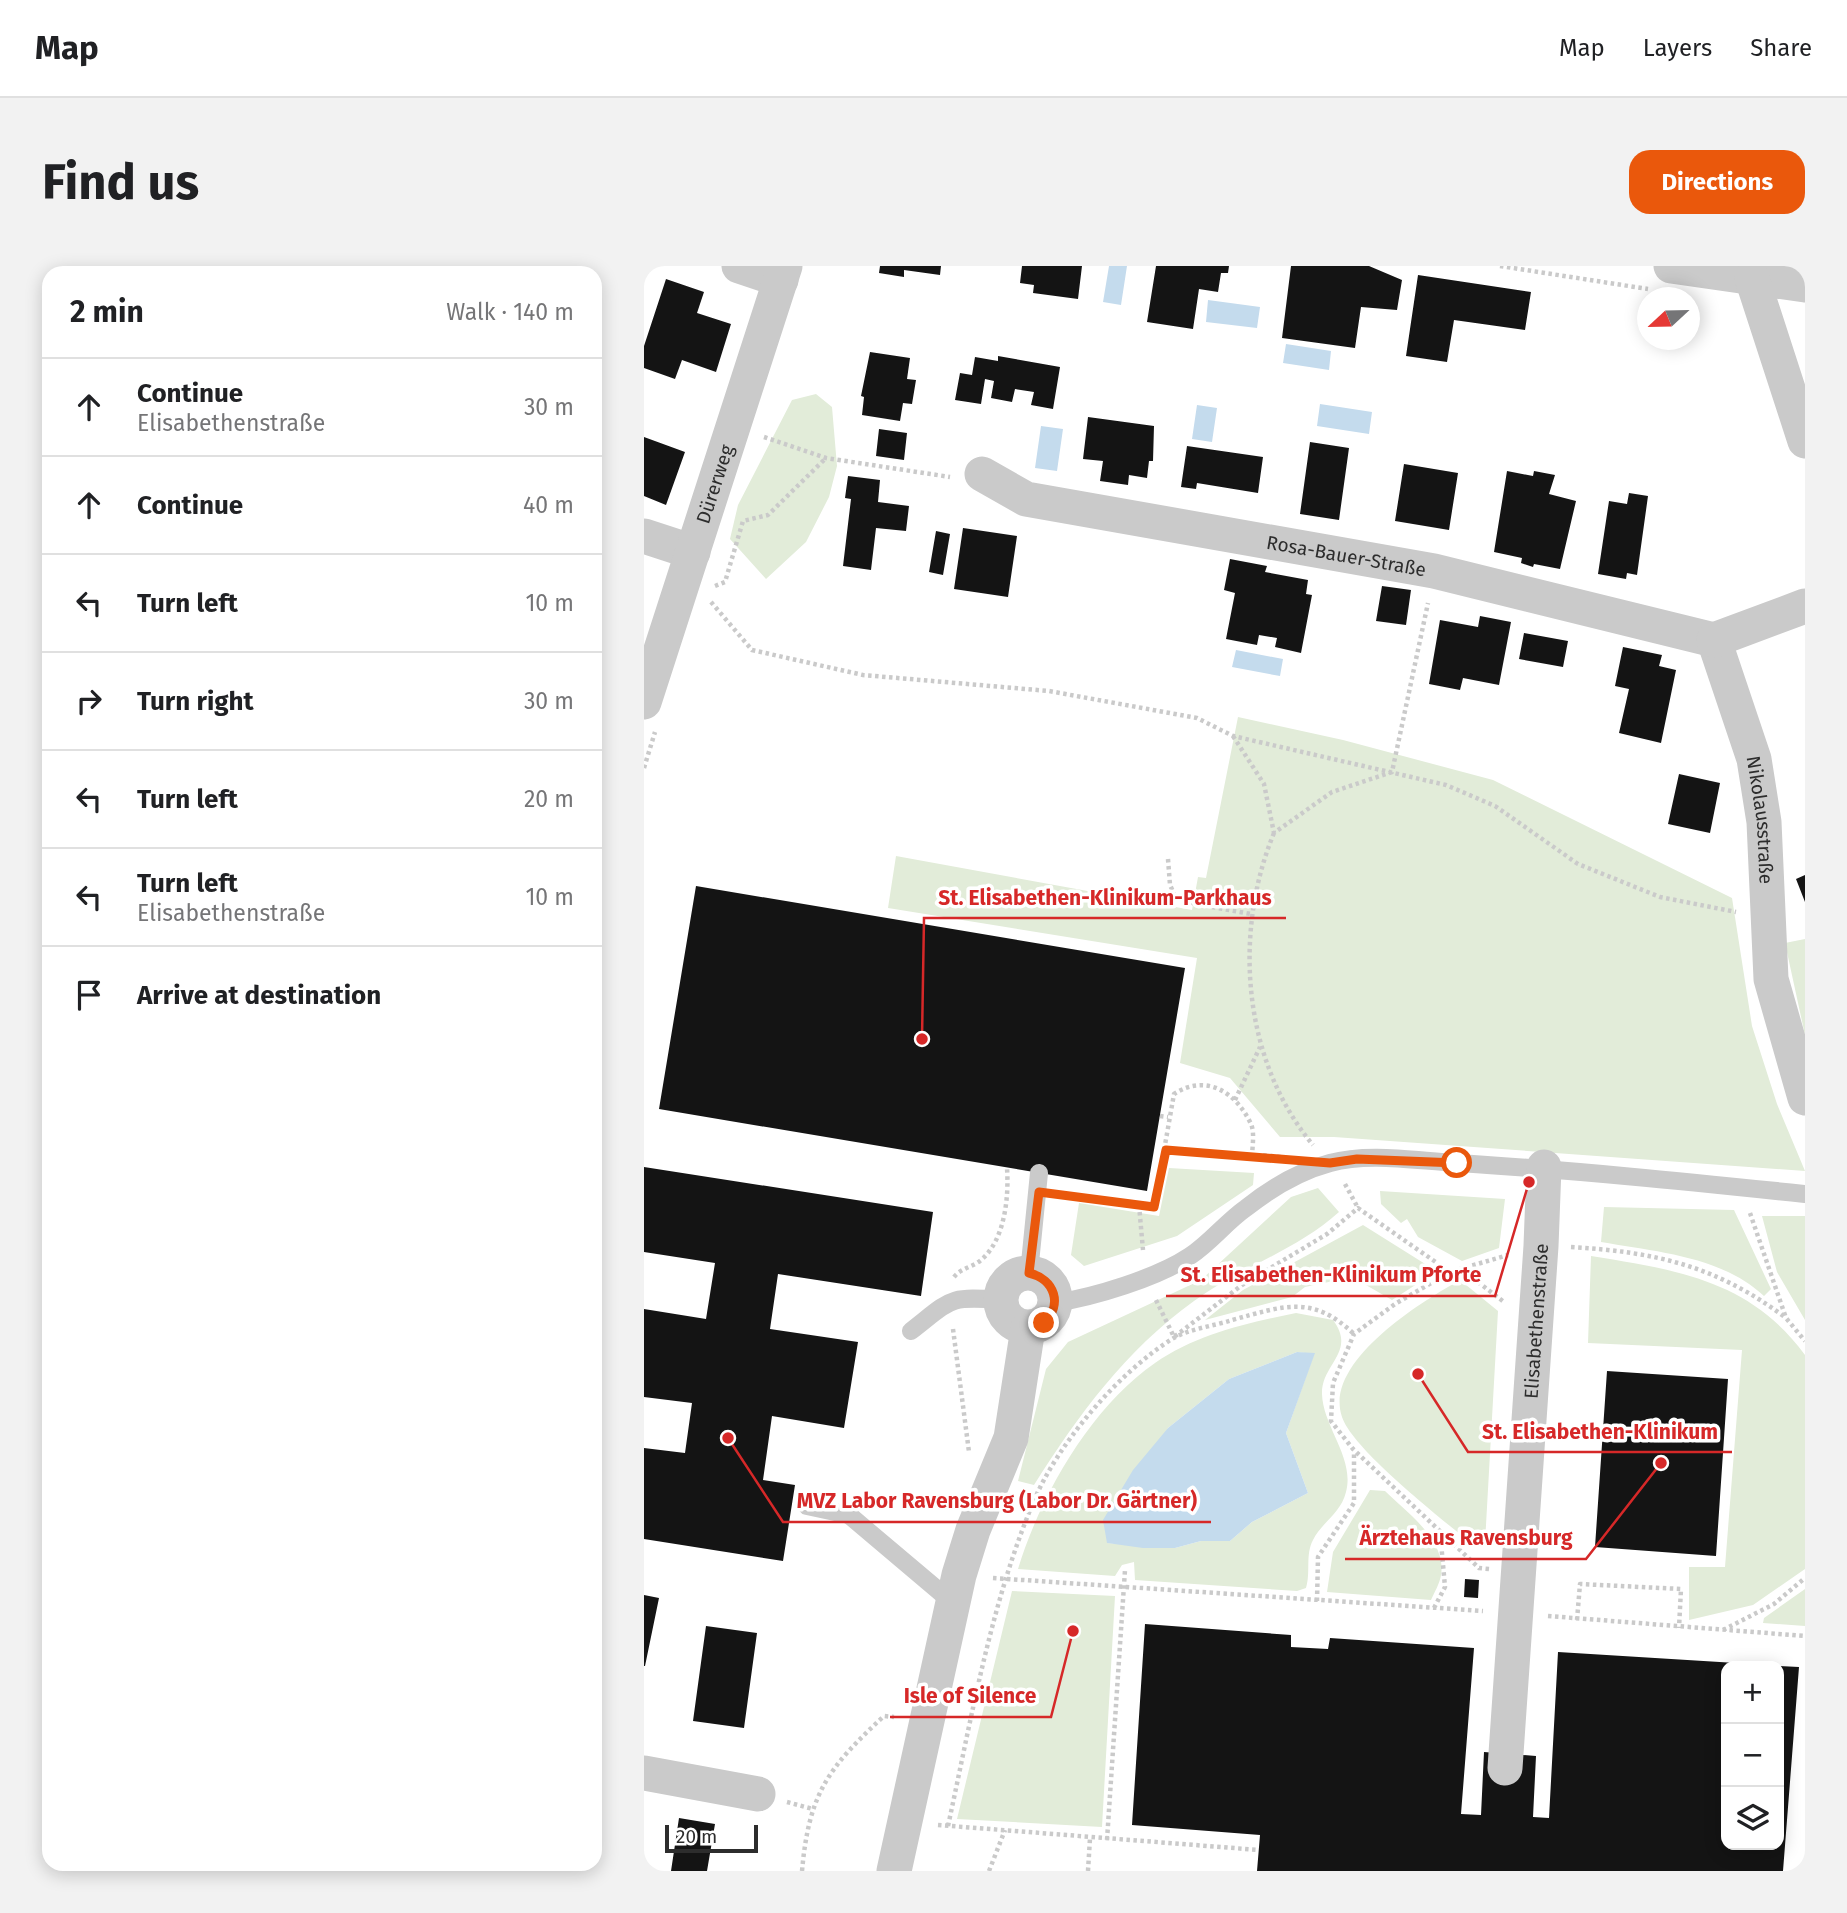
<!DOCTYPE html>
<html lang="en">
<head>
<meta charset="utf-8">
<style>
	body { margin:0; font-family:"Fira Sans",sans-serif; background:#f2f2f2; color:#202124 }
	.controls { position:absolute; right:21px; bottom:21px; display:grid; overflow:hidden; border-radius:14px; box-shadow:0 4px 18px #0003 }
	.controls button { width:63px; height:63px; display:grid; place-items:center; padding:0; border:0; border-bottom:2px solid #e0e0e0; background:#fff; color:#202124; font:35px sans-serif }
	.compass { position:absolute; left:993px; top:21px; width:63px; height:63px; border-radius:50%; background:#fff; box-shadow:0 4px 18px #0003; rotate:248deg }
	.scale { position:absolute; left:21px; bottom:18px; width:93px; box-sizing:border-box; padding-left:7px; border:4px solid #2d2d2d; border-top:0; font-size:19px; line-height:24px; white-space:nowrap; color:#2d2d2d; -webkit-text-stroke:5px #fff; paint-order:stroke }
	.stop { position:absolute; width:21px; height:21px; margin:-16px; border:5px solid #ea580c; border-radius:50%; background:#fff }
	.stop.end { background:#ea580c; border-color:#fff; box-shadow:0 2px 7px #0008 }
	.list { margin:0; padding:0; list-style:none }
	h2 { display:flex; justify-content:space-between; align-items:center; height:91px; margin:0; padding:0 28px; font-size:30px }
	h2 small { font-size:23px; font-weight:400; color:#757577 }
	.list li { display:grid; grid-template-columns:46px 1fr auto; gap:21px; align-items:center; box-sizing:border-box; height:98px; padding:0 28px; border-top:2px solid #e0e0e0 }
	.list b { display:block; font-size:26px; white-space:nowrap }
	.list p { margin:0; font-size:23px; white-space:nowrap; color:#757577 }
	.list em { font-size:23px; font-style:normal; color:#757577 }
	.icon { flex:none; width:38px; height:38px; fill:none; stroke:currentColor; stroke-width:2; stroke-linecap:round; stroke-linejoin:round }
	.map { position:relative; flex:none; width:1161px; height:1605px; overflow:hidden; border-radius:21px }
	header { display:flex; align-items:center; gap:42px; box-sizing:border-box; height:98px; padding:0 35px; background:#fff; border-bottom:2px solid #e0e0e0 }
	header strong { font-size:33px }
	nav { display:flex; gap:38px; margin-inline-start:auto; font-size:24px }
	.intro { display:flex; align-items:center; justify-content:space-between; box-sizing:border-box; height:168px; padding:0 42px }
	h1 { margin:0; font-size:49px }
	.button { padding:18px 32px; border-radius:21px; background:#ea580c; color:#fff; font-size:24px; font-weight:700 }
	main { display:flex; gap:42px; padding:0 42px }
	aside { flex:1; background:#fff; border-radius:21px; box-shadow:0 4px 18px #0003 }
	.map>svg:first-child { display:block }
	.green { fill:#e2ecd9; fill-rule:evenodd }
	.water { fill:#c4dbed }
	.building { fill:#141414 }
	.lines { fill:none; stroke-linecap:round; stroke-linejoin:round }
	.path { stroke:#cacaca; stroke-width:4.5; stroke-dasharray:3.5 3.5; stroke-linecap:butt }
	.lane { stroke:#cacaca; stroke-width:18 }
	.street { stroke:#cacaca; stroke-width:35 }
	.route { stroke:#ea580c; stroke-width:9 }
	.labels { text-anchor:middle; stroke-width:7; stroke-linejoin:round; paint-order:stroke }
	.street-label { font-size:19px; fill:#2d2d2d; stroke:#fff }
	.leader { fill:none; stroke:#d62828; stroke-width:2.5 }
	.callout-dot { fill:#d62828; stroke:#fff; stroke-width:2.5 }
	.callout-label { font-size:21px; text-anchor:middle; font-weight:bold; fill:#d62828; stroke:#fff; stroke-width:7; stroke-linejoin:round; paint-order:stroke }
</style>
</head>
<body>
<header>
<strong>Map</strong>
<nav><a>Map</a><a>Layers</a><a>Share</a></nav>
</header>
<div class="intro"><h1>Find us</h1><a class="button">Directions</a></div>
<main>
<aside>
<h2>2 min<small>Walk · 140 m</small></h2>
<ul class="list">
<li><svg class="icon" aria-label="ahead" viewBox="0 0 24 24"><path d="M12 20V5M6 11l6-6 6 6"/></svg><div><b>Continue</b><p>Elisabethenstraße</p></div><em>30 m</em></li>
<li><svg class="icon" aria-label="ahead" viewBox="0 0 24 24"><path d="M12 20V5M6 11l6-6 6 6"/></svg><div><b>Continue</b></div><em>40 m</em></li>
<li><svg class="icon" aria-label="left" viewBox="0 0 24 24"><path d="M17 20v-9H6M10 6l-5 5 5 5"/></svg><div><b>Turn left</b></div><em>10 m</em></li>
<li><svg class="icon" aria-label="right" viewBox="0 0 24 24"><path d="M7 20v-9h11M14 6l5 5-5 5"/></svg><div><b>Turn right</b></div><em>30 m</em></li>
<li><svg class="icon" aria-label="left" viewBox="0 0 24 24"><path d="M17 20v-9H6M10 6l-5 5 5 5"/></svg><div><b>Turn left</b></div><em>20 m</em></li>
<li><svg class="icon" aria-label="left" viewBox="0 0 24 24"><path d="M17 20v-9H6M10 6l-5 5 5 5"/></svg><div><b>Turn left</b><p>Elisabethenstraße</p></div><em>10 m</em></li>
<li><svg class="icon" aria-label="arrive" viewBox="0 0 24 24"><path d="M6 21V4h12l-3 4 3 4H6"/></svg><div><b>Arrive at destination</b></div></li>
</ul>
</aside>
<div class="map">
<svg width="1161" height="1605" viewBox="0 0 1161 1605">
	<rect width="100%" height="100%" fill="#fff"/>
	<path class="green" d="M172,128L188,141L193,200L185,231L162,276L122,313L86,273L94,239L148,134Z
		M594,451L699,474L849,514L1088,632L1108,760L1133,838L1161,905L690,871H636L586,812L536,797L553,692L244,642L252,590L548,644L554,611L562,612Z
		M1161,673V769L1141,677Z
		M525,902L610,907L609,919L533,970L440,1000L427,989L435,937L515,950Z
		M674,922L695,946C652,985 596,1001 550,1035C481,1085 435,1148 390,1219L374,1215L402,1103L424,1076L557,1014L647,931Z
		M736,925L861,933L855,982L818,995L774,971L763,953L757,957L737,938Z
		M960,941L1090,944L1127,1023L1120,1030C1077,990 1013,986 957,976Z
		M1118,950H1161V1054L1133,1006Z
		M719,959L786,1001L787,1009L748,1034L708,1011L661,1021L648,1031L561,1054L599,1024Z
		M947,990C1033,1004 1106,1014 1161,1089V1303L1109,1339L1045,1354V1301H1081L1098,1084L944,1077Z
		M816,1014L854,1045L841,1277L828,1278C798,1253 709,1184 698,1151C679,1096 777,1036 816,1014Z
		M652,1047L689,1054C713,1086 677,1098 678,1128C679,1161 711,1192 702,1226C697,1247 678,1256 669,1274C661,1289 667,1306 662,1322L653,1325L491,1314L490,1296L478,1299L471,1310L374,1303C396,1230 447,1141 511,1097C553,1068 603,1057 652,1047ZM653,1086L670,1088L642,1167L664,1227L608,1256L586,1275H557L531,1282L463,1277L524,1162L585,1113Z
		M726,1224L741,1225C762,1246 803,1274 797,1309C796,1317 790,1327 787,1334L683,1326L689,1286Z
		M1161,1323V1360L1119,1357L1120,1352Z
		M368,1325L471,1330L458,1561L313,1553Z"/>
	<path class="water" d="M465,0H483L477,39L459,36Z
		M564,34L616,41L613,62L562,56Z
		M642,78L687,85L685,104L639,97Z
		M676,138L728,146L725,168L673,160Z
		M553,139L573,142L568,176L548,173Z
		M397,160L419,163L413,205L391,202Z
		M592,384L639,393L636,410L588,401Z
		M653,1086L671,1087L642,1167L664,1227L608,1256L586,1275H557L531,1282H499L463,1277L459,1254L489,1204L524,1162L585,1113Z"/>
	<path class="building" d="M236,0H297L296,9L260,4V11L235,7Z
		M378,0H438L434,33L389,27L390,19L376,17Z
		M512,0H585L584,7H577L574,26L555,23L549,63L503,56Z
		M647,0H725L758,14L753,44L717,41L711,82L638,72Z
		M774,9L887,26L881,64L810,54L803,96L762,90Z
		M22,13L60,26L53,47L87,58L72,106L38,94L31,113L0,102V80Z
		M226,86L266,92L263,113L272,114L268,138L259,137L256,155L218,149L220,131L217,130Z
		M354,90L416,101L409,143L387,139L390,126L371,123L368,136L347,132L350,115L341,113L337,138L311,134L316,107L328,109L331,91L354,95Z
		M444,151L510,160L509,195H505L503,212L485,209L484,219L456,215L459,195L439,193Z
		M235,163L263,167L260,194L232,190Z
		M0,171L41,186L22,239L0,230Z
		M666,176L705,182L695,254L656,248Z
		M543,180L619,191L614,227L553,217L552,223L537,221Z
		M760,198L814,207L805,264L751,255Z
		M863,205L889,210L890,205L911,209L905,228L932,235L916,303L890,298L889,301L877,297L878,292L850,286Z
		M204,210L236,214L234,236L265,240L262,265L232,262L227,304L199,300L207,233L201,232Z
		M985,227L1004,230L993,309L983,307L982,313L954,308L965,235L983,238Z
		M319,262L373,270L364,331L310,323Z
		M292,265L306,268L299,309L285,306Z
		M586,293L623,300L621,306L664,314L662,328L668,329L657,387L631,381L633,372L615,369L613,379L582,373L591,327L580,324Z
		M738,320L767,324L762,359L732,355Z
		M836,350L867,356L855,419L819,412L816,424L785,418L796,354L834,361Z
		M880,367L924,375L919,401L875,393Z
		M979,381L1018,389L1015,400L1032,404L1017,477L975,467L985,423L971,420Z
		M1035,508L1076,517L1066,567L1024,558Z
		M1161,609V636L1152,613Z
		M52,620L541,702L503,925L15,843Z
		M0,901L289,946L277,1030L134,1008L126,1063L214,1076L200,1162L128,1150L119,1214L151,1219L139,1295L0,1273V1182L41,1187L48,1137L0,1131V1043L62,1053L71,997L0,986Z
		M963,1105L1084,1113L1072,1290L951,1281Z
		M821,1313L835,1314L834,1332L820,1331Z
		M0,1329L15,1332L1,1400H0Z
		M501,1358L647,1369V1381L684,1383L686,1372L830,1382L817,1548L837,1549L840,1486L892,1490L889,1551L905,1552L914,1386L1108,1398L1082,1400V1579H1135V1400L1155,1401L1139,1605H613L616,1569L488,1559Z
		M62,1360L113,1367L100,1462L49,1455Z
		M35,1552L71,1558L63,1605H27Z"/>
	<g class="lines">
		<path class="path" d="M856,0L1004,23
			M120,171L182,192L306,211
			M71,320L81,316L99,255L124,249L182,192
			M67,336L108,384L219,409L405,425L553,452L589,470L802,519L851,540L934,598L1016,631L1092,646
			M589,470L620,518L630,567L688,526L748,506L784,337
			M0,502L11,466
			M630,567C589,666 598,794 669,879
			M524,593L526,619L531,630L551,638L607,648
			M591,834L616,781
			M516,850L524,851
			M522,884L608,892L617,889L637,891
			M701,918L714,942
			M415,928L510,941L530,828C562,807 592,826 607,858C611,867 608,882 608,892
			M495,939L499,984
			M1106,947L1142,1052L1161,1075
			M927,981C1012,986 1073,1000 1142,1052
			M817,1003L860,1036
			M310,1011C317,1002 329,1001 337,994C361,974 365,931 363,902
			M512,1034L530,1071L598,1019L683,968L714,942L806,1006
			M309,1063L325,1186
			M845,1303L835,1302L709,1183L687,1155L689,1117L710,1068L751,1038L806,1006L864,989
			M349,1312L839,1345
			M673,1335L674,1291L710,1237V1186
			M790,1342L801,1321L796,1265
			M904,1350L1161,1370
			M933,1354L936,1318L1037,1323L1035,1362
			M1079,1364L1130,1338L1161,1312
			M143,1536L169,1543
			M294,1559L615,1584
			M304,1560C327,1454 347,1337 389,1237C413,1178 474,1107 528,1073C544,1063 570,1060 588,1054C640,1040 668,1028 710,1068
			M463,1574L481,1304
			M158,1605C165,1527 184,1502 240,1450L250,1451
			M345,1605L361,1564
			M444,1605L446,1572"/>
		<path class="lane" d="M385,1007L395,907
			M411,1037C450,1031 513,1012 546,990C566,977 582,956 602,942C626,923 656,905 686,897C725,886 773,895 813,897C929,904 1045,916 1161,928
			M267,1065C308,1033 304,1030 356,1034
			M163,1240L205,1249L308,1336"/>
		<g class="street">
			<path d="M95,0L137,14"/>
			<path d="M1027,0L1161,19"/>
			<path d="M1108,12L1161,175"/>
			<path id="s1" d="M338,208L382,233L790,305L1070,374"/>
			<path d="M0,270L49,286"/>
			<path id="s2" d="M1070,374L1110,493L1120,556L1127,713L1161,832"/>
			<path d="M1070,374L1161,340"/>
			<path id="s3" d="M0,436L141,0"/>
			<circle cx="384" cy="1034" r="27"/>
			<path id="s4" d="M861,1502L897,980L900,901"/>
			<path d="M0,1507L114,1528"/>
			<path d="M250,1605L315,1309L329,1264L367,1172L384,1062"/>
		</g>
	</g>
	<g class="lines">
		<path class="route" d="M400,1057C419,1039 411,1013 385,1007L395,926L510,941L522,884L686,897L713,893L813,897"/>
	</g>
	<g class="labels">
		<g class="street-label">
			<text dy="7" stroke="none"><textPath href="#s3" startOffset="229">Dürerweg</textPath></text>
			<text dy="7" stroke="none"><textPath href="#s1" startOffset="376">Rosa-Bauer-Straße</textPath></text>
			<text dy="7" stroke="none"><textPath href="#s2" startOffset="187">Nikolausstraße</textPath></text>
			<text dy="7" stroke="none"><textPath href="#s4" startOffset="448">Elisabethenstraße</textPath></text>
		</g>
	</g>
	<path class="leader" d="M278 773L280 652H642M885 916L851 1030H522M774 1108L824 1186H1088M84 1172L139 1256H567M1017 1197L942 1293H701M429 1365L407 1451H246"/>
	<g class="callout-dot">
		<circle cx="278" cy="773" r="7"/>
		<circle cx="885" cy="916" r="7"/>
		<circle cx="774" cy="1108" r="7"/>
		<circle cx="84" cy="1172" r="7"/>
		<circle cx="1017" cy="1197" r="7"/>
		<circle cx="429" cy="1365" r="7"/>
	</g>
	<g class="callout-label">
		<text x="461" y="639">St. Elisabethen-Klinikum-Parkhaus</text>
		<text x="687" y="1016">St. Elisabethen-Klinikum Pforte</text>
		<text x="956" y="1173">St. Elisabethen-Klinikum</text>
		<text x="353" y="1242">MVZ Labor Ravensburg (Labor Dr. Gärtner)</text>
		<text x="822" y="1279">Ärztehaus Ravensburg</text>
		<text x="326" y="1437">Isle of Silence</text>
	</g>
</svg>
<div class="controls">
<button>+</button>
<button>−</button>
<button><svg class="icon" aria-label="layers" viewBox="0 0 24 24"><path d="M12 4l9 5-9 5-9-5zM3 14l9 5 9-5"/></svg></button>
</div>
<svg class="compass" viewBox="-18 -18 36 36"><path d="M0-13l5 13h-10z" fill="#e53935"/><path d="M0 13l5-13h-10z" fill="#757577"/></svg>
<div class="scale">20 m</div>
<div class="stop" style="left:813px;top:897px"></div>
<div class="stop end" style="left:400px;top:1057px"></div>
</div>
</main>
</body>
</html>
